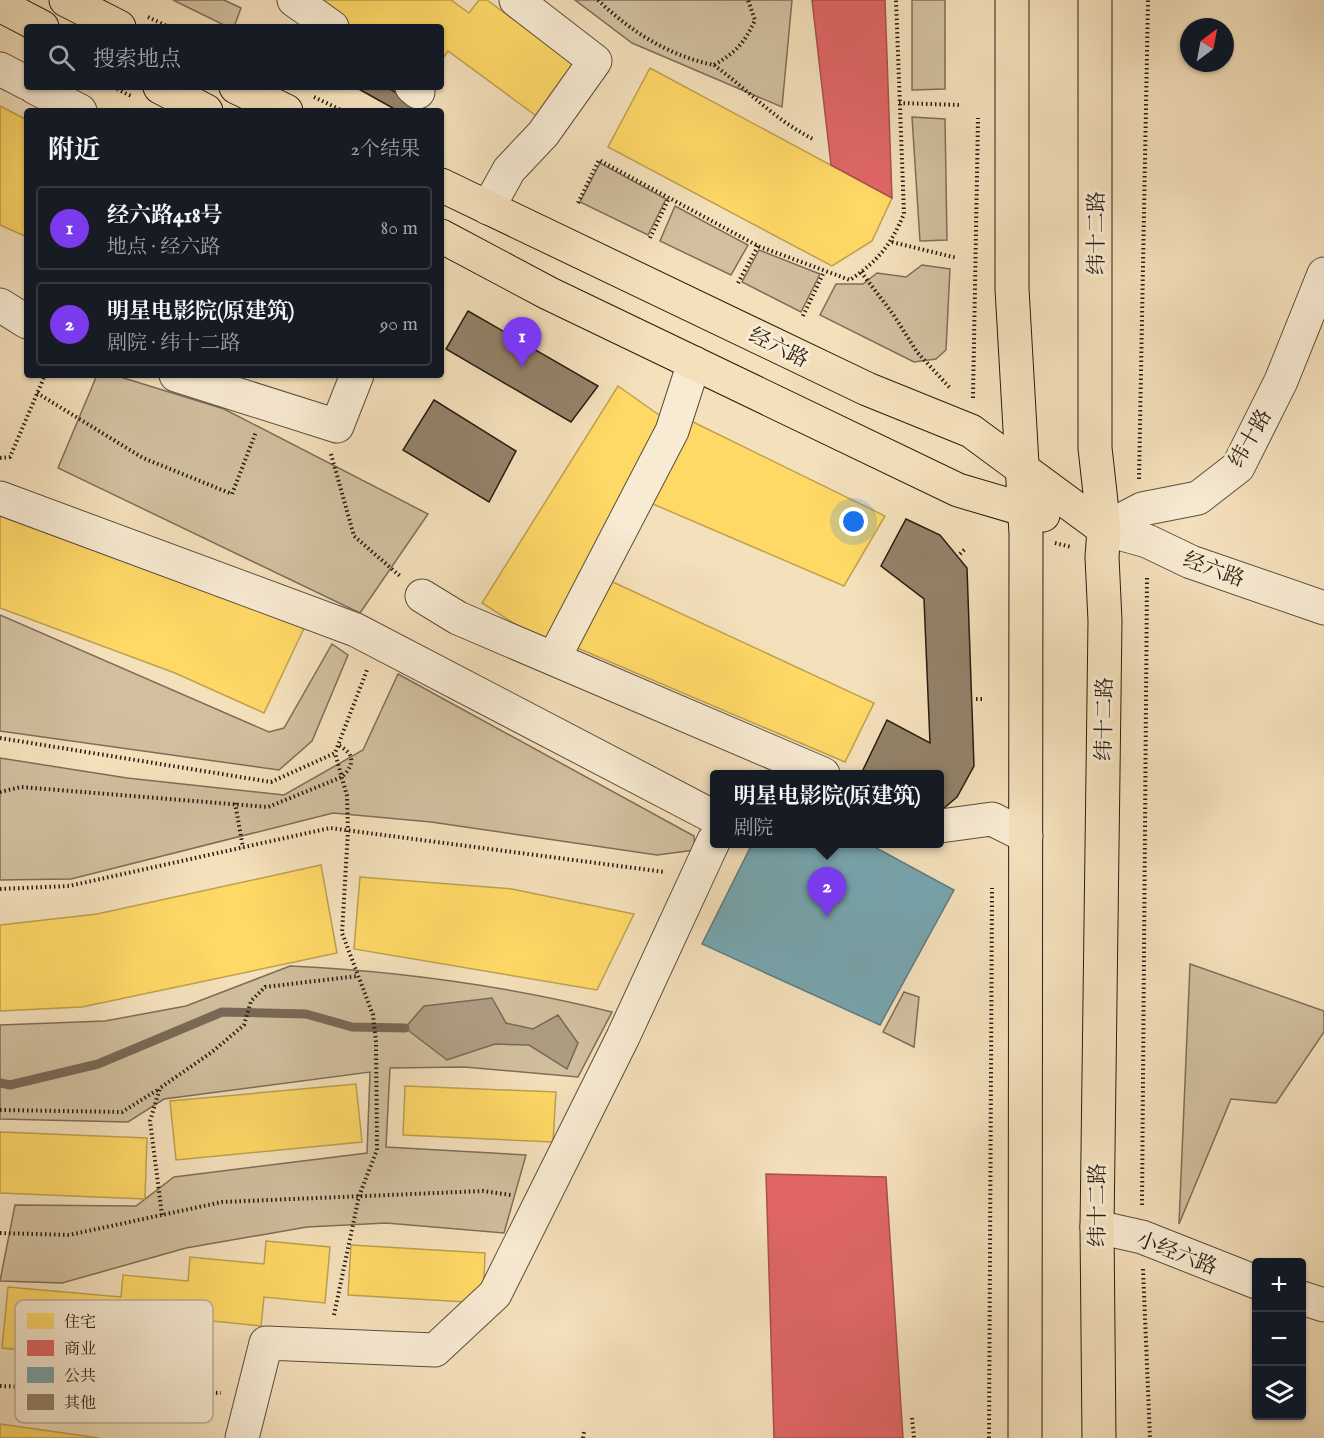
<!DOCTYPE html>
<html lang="zh">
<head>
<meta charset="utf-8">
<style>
	body { margin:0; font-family:"IM FELL English","Noto Serif SC",serif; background:#242831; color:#f1f3f6 }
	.controls { position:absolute; right:18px; bottom:18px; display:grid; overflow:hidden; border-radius:6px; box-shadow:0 2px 4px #0004 }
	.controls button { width:54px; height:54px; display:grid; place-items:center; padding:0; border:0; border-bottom:2px solid #363941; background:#171b24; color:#f1f3f6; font:30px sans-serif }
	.compass { position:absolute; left:1180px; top:18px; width:54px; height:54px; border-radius:50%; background:#171b24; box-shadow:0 2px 4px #0004; rotate:32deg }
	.you { position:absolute; left:854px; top:522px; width:21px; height:21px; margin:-15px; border:4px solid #fff; border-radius:50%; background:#1a73e8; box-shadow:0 0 0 9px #1a73e833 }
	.badge { display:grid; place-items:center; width:39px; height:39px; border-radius:50%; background:#7c3aed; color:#fff; font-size:20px; font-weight:700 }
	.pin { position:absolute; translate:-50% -50px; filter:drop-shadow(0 2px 3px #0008) }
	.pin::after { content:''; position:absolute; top:32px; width:21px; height:18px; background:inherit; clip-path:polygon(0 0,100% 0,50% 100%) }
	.popup { position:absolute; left:710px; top:770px; width:234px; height:78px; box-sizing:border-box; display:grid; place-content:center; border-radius:6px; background:#171b24; filter:drop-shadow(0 2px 4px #0005); font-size:20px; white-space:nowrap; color:#9ea1a6 }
	.popup b { font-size:22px; color:#f1f3f6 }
	.popup::after { content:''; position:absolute; left:50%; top:100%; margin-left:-12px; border:12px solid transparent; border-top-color:#171b24 }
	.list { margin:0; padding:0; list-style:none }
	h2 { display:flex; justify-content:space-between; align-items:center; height:78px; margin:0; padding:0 24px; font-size:26px }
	h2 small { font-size:20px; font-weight:400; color:#9ea1a6 }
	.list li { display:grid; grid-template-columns:39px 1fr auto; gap:18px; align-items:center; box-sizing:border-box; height:84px; margin:0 12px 12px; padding:0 12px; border:2px solid #363941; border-radius:6px }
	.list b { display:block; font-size:22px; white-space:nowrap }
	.list p { margin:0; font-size:20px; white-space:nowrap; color:#9ea1a6 }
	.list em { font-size:20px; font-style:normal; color:#9ea1a6 }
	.icon { flex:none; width:33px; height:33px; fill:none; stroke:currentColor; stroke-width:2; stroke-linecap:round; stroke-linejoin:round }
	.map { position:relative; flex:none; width:1324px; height:1438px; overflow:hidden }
	.search { position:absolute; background:#171b24; box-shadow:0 2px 4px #0004; left:24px; top:24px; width:420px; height:66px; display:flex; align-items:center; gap:15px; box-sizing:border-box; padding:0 21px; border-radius:6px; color:#9ea1a6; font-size:22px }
	.panel { position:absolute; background:#171b24; box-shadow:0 2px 4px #0004; left:24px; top:108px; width:420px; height:270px; border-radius:6px }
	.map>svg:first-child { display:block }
	.green { fill:#d1bf9e; stroke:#7d6e58; stroke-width:1.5 }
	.water { fill:#af9d82; stroke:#796956; stroke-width:1.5 }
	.homes { fill:#ffd966; stroke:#bfa04d; stroke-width:1.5 }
	.shops { fill:#e06666; stroke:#a9504d; stroke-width:1.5 }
	.public { fill:#76a5af; stroke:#5f7c80; stroke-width:1.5 }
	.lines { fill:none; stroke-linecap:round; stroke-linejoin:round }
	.stream { stroke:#796956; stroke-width:9 }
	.building { fill:#93826a; stroke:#291c13; stroke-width:1.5 }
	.minor-casing { stroke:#5c4d3d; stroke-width:35 }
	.major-casing { stroke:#291c13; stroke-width:35 }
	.path { stroke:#291c13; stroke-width:4; stroke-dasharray:1.5 3; stroke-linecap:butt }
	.minor { stroke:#f8ebd3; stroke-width:33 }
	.major { stroke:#f4e0bb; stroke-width:33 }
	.labels { text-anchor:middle; stroke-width:6; stroke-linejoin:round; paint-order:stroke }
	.street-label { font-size:21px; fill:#291c13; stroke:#f8ebd3 }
	.key { fill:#f8ebd3; stroke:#baad99; stroke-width:1.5 }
	.key-label { font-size:16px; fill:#291c13 }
</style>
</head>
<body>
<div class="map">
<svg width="1324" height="1438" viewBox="0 0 1324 1438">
	<rect width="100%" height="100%" fill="#f4e0bb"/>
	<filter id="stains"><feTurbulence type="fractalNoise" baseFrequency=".00333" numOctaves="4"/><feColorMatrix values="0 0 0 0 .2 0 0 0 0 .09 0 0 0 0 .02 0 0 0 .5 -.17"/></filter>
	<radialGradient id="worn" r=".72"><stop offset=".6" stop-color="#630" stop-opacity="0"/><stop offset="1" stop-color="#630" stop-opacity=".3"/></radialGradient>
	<path class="green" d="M173,0H224L241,8L234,27H228Z
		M575,0H792L782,107L632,43Z
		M912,0H945V89L912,90Z
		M912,117L945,119L947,240L920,241Z
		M600,163L666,199L648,235L580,202Z
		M675,206L748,245L731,275L660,241Z
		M759,250L820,274L801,312L742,282Z
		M922,265L950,269L946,350L936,359L914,362L820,315L836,284H863L877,273L906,277Z
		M97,375H114L224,409L428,514L360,613L58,468Z
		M0,615L269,732L284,728L332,644L348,655L312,741L279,770L0,731Z
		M398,674L694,836L695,850L657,855L431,822L333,813L71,879L0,880V758L127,778L284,795L363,750Z
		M1190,964L1324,1011V1032L1276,1103L1231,1099L1179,1224Z
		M290,966C397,971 507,986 612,1012L578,1077L464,1067L390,1068L386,1147L526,1155L504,1233L386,1223L307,1227L186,1248L62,1283L0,1281L15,1205L136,1206L174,1177L367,1153L370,1072L164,1099L128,1122L0,1119V1025L105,1021L186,1006Z
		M904,992L919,997L914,1047L883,1032Z"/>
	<path class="water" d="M492,998L506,1023L533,1029L558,1015L578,1043L567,1069L529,1045L495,1044L447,1060L405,1028L424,1006Z"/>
	<path class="homes" d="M316,0H451L469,13L479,0H487L584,71L546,123L448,51L441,61V27H353Z
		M650,68L892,198L872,241L832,266L608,147Z
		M0,106L27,120V237L0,225Z
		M618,386L669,422L551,647L482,603Z
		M687,419L885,516L844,586L646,501Z
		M0,514L306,624L264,713L175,673L0,608Z
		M602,577L874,703L845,762L575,647Z
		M321,865L337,953L82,1007L0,1011V925L97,914Z
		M360,877L512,889L634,914L597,990L354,949Z
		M356,1084L362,1142L176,1160L170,1101Z
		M405,1086L556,1092L553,1142L403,1135Z
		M0,1132L147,1138L145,1199L0,1193Z
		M266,1241L330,1247L325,1303L264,1297L261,1326L184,1318L181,1350L108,1343L107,1358L2,1348L8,1287L121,1297L123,1275L188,1281L190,1257L264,1264Z
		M351,1245L485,1253L483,1303L348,1295Z
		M0,1424L99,1438H0Z"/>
	<path class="shops" d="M812,0H885L892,198L831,165Z
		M766,1174L886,1177L903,1438H774Z"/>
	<path class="public" d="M752,844H869L954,890L880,1025L702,944Z"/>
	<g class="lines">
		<path class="stream" d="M0,1083L10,1085L98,1064L222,1012L306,1014L352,1027L405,1028"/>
	</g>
	<path class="building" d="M355,87H386L420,105L417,111H398Z
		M468,311L598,386L571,422L446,349Z
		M434,400L516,451L489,502L403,450Z
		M906,519L940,535L967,568L974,766L957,797L943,809L940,808V774H861L887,720L930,743L924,599L881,566Z"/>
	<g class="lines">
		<defs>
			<path id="minor" d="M294,0L332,27
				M0,69L27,83
				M34,87L80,111
				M412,87L418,92
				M488,208L509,170L543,134L595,61L516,0
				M0,305L27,322
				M176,375L337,426L357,375
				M0,498L356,630L714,817
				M1104,529L1142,509L1198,498L1238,467L1281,381L1324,274
				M1104,529L1147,541L1191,562L1324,608
				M422,596L458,618L823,774
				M554,658L672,431L694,363
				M940,826L992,819L1026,836
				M1097,1227L1142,1237L1256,1282
				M1302,1298L1324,1305
				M242,1438L266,1343L435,1350L495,1294L623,1037L714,840"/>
			<path id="major" d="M66,0L119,27
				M1012,0V289L1026,534L1025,1438
				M1095,0V448L1104,529L1102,557L1105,621L1097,1227L1099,1438
				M0,5L42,27
				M160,87L206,111
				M236,87L286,111
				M441,185L867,389L971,431L1104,529
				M441,236L548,293L958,490L1043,515"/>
		</defs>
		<use href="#minor" class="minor-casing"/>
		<use href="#major" class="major-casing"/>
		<path class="path" d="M598,0C630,31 669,56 714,65C736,52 744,44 755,20L748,0
			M148,17L169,27
			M714,65C748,90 775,120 813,139
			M113,87L131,96
			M314,97L343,111
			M899,103L960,105
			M578,203L599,160L758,246L850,280C879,260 890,246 904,214L896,0
			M650,238L669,198
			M892,242L957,258
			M861,272L893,314L917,352L950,388
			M738,283L758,246
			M803,316L824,272
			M37,393L143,458L232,494L256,432
			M973,398L978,118
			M331,454L354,536L400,576
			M0,458L10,457L45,375
			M1139,479L1148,0
			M1055,543L1071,547
			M960,554L966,548
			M976,699H983
			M0,738L271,782L335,753L367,670
			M0,792L21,787L268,807L342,777C355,764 355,754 338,745
			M235,803L243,848
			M0,889L69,886L330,828L665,872
			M0,1110L122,1112L159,1089
			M1142,1205L1147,576
			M162,1215L150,1121L160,1088L212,1052L244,1025L251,1001L265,987L358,976
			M0,1233L69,1235L222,1202L483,1191L511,1195
			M1143,1269L1150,1438
			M334,1315L359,1196L377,1150L376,1042L373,1015L342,933L348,831L347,796L335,753
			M0,1386L221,1393
			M912,1418L914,1438
			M583,1438L584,1432
			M989,1438L992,888"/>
		<use href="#minor" class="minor"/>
		<use href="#major" class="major"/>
	</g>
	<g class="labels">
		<g class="street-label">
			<text transform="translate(1096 233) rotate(-90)" y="7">纬十二路</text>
			<text transform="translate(779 347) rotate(26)" y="7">经六路</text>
			<text transform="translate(1250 438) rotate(-60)" y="7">纬十路</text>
			<text transform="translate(1214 569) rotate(20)" y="7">经六路</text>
			<text transform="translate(1104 719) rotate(-89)" y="7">纬十二路</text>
			<text transform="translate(1097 1205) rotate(-90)" y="7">纬十二路</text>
			<text transform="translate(1177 1253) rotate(21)" y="7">小经六路</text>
		</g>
	</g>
	<rect x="15" y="1300" width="198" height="123" rx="9" class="key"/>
	<rect x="27" y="1313" width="27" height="16" fill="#ffd966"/>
	<rect x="27" y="1340" width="27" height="16" fill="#e06666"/>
	<rect x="27" y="1367" width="27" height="16" fill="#76a5af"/>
	<rect x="27" y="1394" width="27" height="16" fill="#93826a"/>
	<g class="key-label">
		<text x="64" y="1327">住宅</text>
		<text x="64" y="1354">商业</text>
		<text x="64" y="1381">公共</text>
		<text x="64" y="1408">其他</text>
	</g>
	<rect width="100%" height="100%" filter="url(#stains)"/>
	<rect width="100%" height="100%" fill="url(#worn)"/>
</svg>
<div class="controls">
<button>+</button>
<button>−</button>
<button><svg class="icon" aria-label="layers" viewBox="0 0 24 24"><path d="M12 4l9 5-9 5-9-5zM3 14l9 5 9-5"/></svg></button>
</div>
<svg class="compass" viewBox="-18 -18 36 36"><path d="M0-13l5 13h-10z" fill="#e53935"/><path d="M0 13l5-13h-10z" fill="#9ea1a6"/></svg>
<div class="you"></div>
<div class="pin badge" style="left:522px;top:367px">1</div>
<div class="pin badge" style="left:827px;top:917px">2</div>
<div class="popup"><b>明星电影院(原建筑)</b>剧院</div>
<div class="search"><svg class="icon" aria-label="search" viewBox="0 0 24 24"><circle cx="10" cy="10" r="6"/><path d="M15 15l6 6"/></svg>搜索地点</div>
<section class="panel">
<h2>附近<small>2个结果</small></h2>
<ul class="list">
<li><span class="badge">1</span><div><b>经六路418号</b><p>地点 · 经六路</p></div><em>80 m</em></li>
<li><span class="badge">2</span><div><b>明星电影院(原建筑)</b><p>剧院 · 纬十二路</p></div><em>90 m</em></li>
</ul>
</section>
</div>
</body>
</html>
